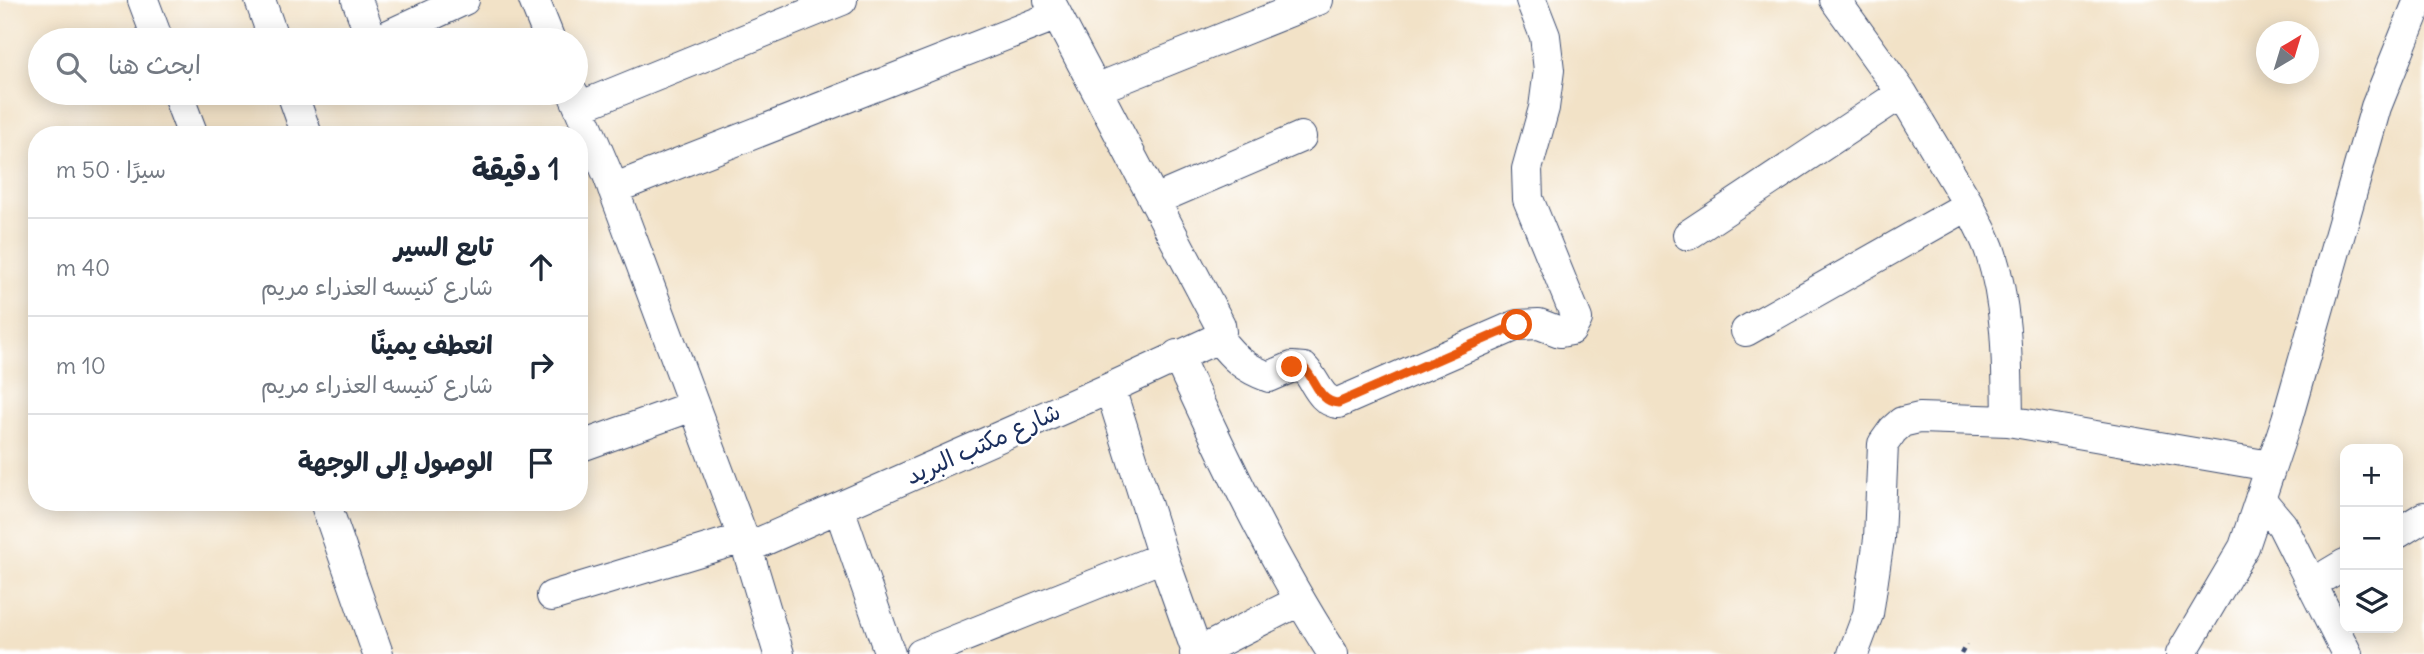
<!DOCTYPE html>
<html lang="ar">
<head>
<meta charset="utf-8">
<style>
	body { margin:0; font-family:Delius,"Playpen Sans Arabic",sans-serif; background:#f6f6f7; color:#1f2937; direction:rtl }
	.controls { position:absolute; right:21px; bottom:21px; display:grid; overflow:hidden; border-radius:14px; box-shadow:0 4px 18px #0003 }
	.controls button { width:63px; height:63px; display:grid; place-items:center; padding:0; border:0; border-bottom:2px solid #e0e1e3; background:#fff; color:#1f2937; font:35px sans-serif }
	.compass { position:absolute; left:2256px; top:21px; width:63px; height:63px; border-radius:50%; background:#fff; box-shadow:0 4px 18px #0003; rotate:38deg }
	.stop { position:absolute; width:21px; height:21px; margin:-16px; border:5px solid #ea580c; border-radius:50%; background:#fff }
	.stop.end { background:#ea580c; border-color:#fff; box-shadow:0 2px 7px #0008 }
	.list { margin:0; padding:0; list-style:none }
	h2 { display:flex; justify-content:space-between; align-items:center; height:91px; margin:0; padding:0 28px; font-size:30px }
	h2 small { font-size:23px; font-weight:400; color:#747a83 }
	.list li { display:grid; grid-template-columns:46px 1fr auto; gap:21px; align-items:center; box-sizing:border-box; height:98px; padding:0 28px; border-top:2px solid #e0e1e3 }
	.list b { display:block; font-size:26px; white-space:nowrap }
	.list p { margin:0; font-size:23px; white-space:nowrap; color:#747a83 }
	.list em { font-size:23px; font-style:normal; color:#747a83 }
	.icon { flex:none; width:38px; height:38px; fill:none; stroke:currentColor; stroke-width:2; stroke-linecap:round; stroke-linejoin:round }
	.map { position:relative; flex:none; width:2424px; height:654px; overflow:hidden; direction:ltr }
	.search { position:absolute; background:#fff; box-shadow:0 4px 18px #0003; left:28px; top:28px; width:560px; height:77px; display:flex; align-items:center; gap:18px; box-sizing:border-box; padding:0 24px; border-radius:38px; color:#747a83; font-size:26px }
	.panel { position:absolute; background:#fff; box-shadow:0 4px 18px #0003; left:28px; top:126px; width:560px; height:385px; border-radius:28px; direction:rtl }
	.map>svg:first-child { display:block }
	.lines { fill:none; stroke-linecap:round; stroke-linejoin:round }
	.street-casing { stroke:#3b4a6e; stroke-width:32 }
	.path { stroke:#3b4a6e; stroke-width:4.5; stroke-dasharray:5 5; stroke-linecap:butt }
	.street { stroke:#fff; stroke-width:30 }
	.route { stroke:#ea580c; stroke-width:9 }
	.labels { text-anchor:middle; stroke-width:5; stroke-linejoin:round; paint-order:stroke }
	.street-label { font-size:24px; fill:#1b2f5e; stroke:#fff }
</style>
</head>
<body>
<div class="map">
<svg width="2424" height="654" viewBox="0 0 2424 654">
	<rect width="100%" height="100%" fill="#fff"/>
	<filter id="ink" filterUnits="userSpaceOnUse"><feTurbulence type="fractalNoise" baseFrequency=".0143" numOctaves="2"/><feDisplacementMap in="SourceGraphic" scale="14" xChannelSelector="R" yChannelSelector="G"/><feConvolveMatrix kernelMatrix="1 2 1 2 8 2 1 2 1" color-interpolation-filters="sRGB"/></filter>
	<filter id="wash" filterUnits="userSpaceOnUse"><feTurbulence type="fractalNoise" baseFrequency=".00686" numOctaves="4" result="noise"/><feDisplacementMap in="SourceGraphic" scale="28" xChannelSelector="R" yChannelSelector="G"/><feGaussianBlur stdDeviation="1.57" result="paint"/><feColorMatrix in="noise" values="0 0 0 0 0 0 0 0 0 0 0 0 0 0 0 0 0 1.4 0 .05"/><feComposite in="paint" operator="in"/></filter>
	<g filter="url(#wash)">
		<rect width="100%" height="100%" fill="#f2e2c7"/>
	</g>
	<g filter="url(#ink)">
		<g class="lines">
			<defs>
				<path id="street" d="M143,0L158,40
					M260,0L274,40
					M357,0L372,40
					M534,0L550,40
					M1049,0L1220,325L1221,332L1218,338
					M378,40L464,0
					M1096,89L1318,0
					M177,93L193,135
					M292,93L307,135
					M573,93L608,175L747,548L779,654
					M579,107L842,0
					M613,189L1057,15
					M1155,200L1301,137
					M1969,205C1976,221 1986,237 1991,254C2008,308 2007,365 2008,421
					M1688,235L1902,93
					M1746,331L1969,205L1902,93L1835,0
					M1218,338C1234,358 1244,368 1269,377L1292,367L1304,368C1316,380 1319,401 1338,403L1517,325L1539,324L1560,332L1571,330L1577,319L1528,199L1527,169L1544,108L1549,70L1545,36L1531,0
					M1177,355C1224,458 1272,559 1333,654
					M1110,388L1163,557L1197,652
					M579,447L693,406
					M2260,499L2282,525L2347,654
					M325,502L378,654
					M839,508L890,654
					M2398,533L2424,517
					M747,548L1110,388L1218,338
					M2313,583L2345,564
					M552,596L743,538
					M921,654L1163,557
					M1195,654L1299,601
					M1853,654L1868,614L1879,539L1883,444L1893,430L1902,422L1919,418L2008,421L2270,466
					M2181,654L2244,547L2287,419L2376,107L2419,0"/>
			</defs>
			<use href="#street" class="street-casing"/>
			<path class="path" d="M392,93L408,100L426,93
				M1961,654L1966,645"/>
			<use href="#street" class="street"/>
		</g>
	</g>
	<g class="lines" filter="url(#ink)">
		<path class="route" d="M1292,367L1304,368C1316,380 1319,402 1338,403L1517,325"/>
	</g>
	<g class="labels">
		<g class="street-label">
			<text transform="translate(983 444) rotate(-24)" y="8">شارع مكتب البريد</text>
		</g>
	</g>
</svg>
<div class="controls">
<button>+</button>
<button>−</button>
<button><svg class="icon" aria-label="layers" viewBox="0 0 24 24"><path d="M12 4l9 5-9 5-9-5zM3 14l9 5 9-5"/></svg></button>
</div>
<svg class="compass" viewBox="-18 -18 36 36"><path d="M0-13l5 13h-10z" fill="#e53935"/><path d="M0 13l5-13h-10z" fill="#747a83"/></svg>
<div class="stop" style="left:1517px;top:325px"></div>
<div class="stop end" style="left:1292px;top:367px"></div>
<div class="search"><svg class="icon" aria-label="search" viewBox="0 0 24 24"><circle cx="10" cy="10" r="6"/><path d="M15 15l6 6"/></svg>ابحث هنا</div>
<section class="panel">
<h2>1 دقيقة<small>سيرًا · 50 m</small></h2>
<ul class="list">
<li><svg class="icon" aria-label="ahead" viewBox="0 0 24 24"><path d="M12 20V5M6 11l6-6 6 6"/></svg><div><b>تابع السير</b><p>شارع كنيسه العذراء مريم</p></div><em>40 m</em></li>
<li><svg class="icon" aria-label="right" viewBox="0 0 24 24"><path d="M7 20v-9h11M14 6l5 5-5 5"/></svg><div><b>انعطف يمينًا</b><p>شارع كنيسه العذراء مريم</p></div><em>10 m</em></li>
<li><svg class="icon" aria-label="arrive" viewBox="0 0 24 24"><path d="M6 21V4h12l-3 4 3 4H6"/></svg><div><b>الوصول إلى الوجهة</b></div></li>
</ul>
</section>
</div>
</body>
</html>
